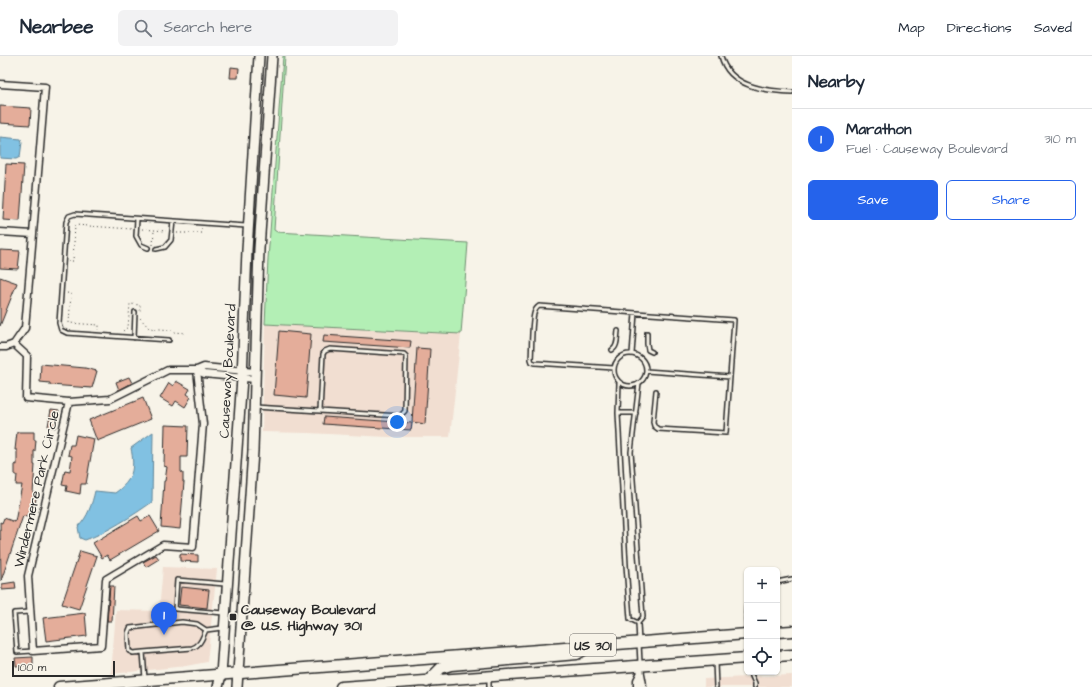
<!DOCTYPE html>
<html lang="en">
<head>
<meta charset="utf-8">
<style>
	body { margin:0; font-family:"Architects Daughter",sans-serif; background:#f2f2f3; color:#1f2937 }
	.controls { position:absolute; right:12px; bottom:12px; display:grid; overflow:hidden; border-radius:6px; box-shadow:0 1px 3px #0004 }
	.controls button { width:36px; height:36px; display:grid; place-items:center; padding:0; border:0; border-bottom:1px solid #e0e1e3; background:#fff; color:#1f2937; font:20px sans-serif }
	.scale { position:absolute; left:12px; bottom:10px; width:103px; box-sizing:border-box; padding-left:4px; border:2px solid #2b2b2b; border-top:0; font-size:11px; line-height:14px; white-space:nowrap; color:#2b2b2b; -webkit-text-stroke:3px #f7f3e8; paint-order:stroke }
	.you { position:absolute; left:397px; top:366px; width:14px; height:14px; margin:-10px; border:3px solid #fff; border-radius:50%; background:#1a73e8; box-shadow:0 0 0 6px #1a73e833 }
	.badge { display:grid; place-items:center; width:26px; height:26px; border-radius:50%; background:#2563eb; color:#fff; font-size:13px; font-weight:700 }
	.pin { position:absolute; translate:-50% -33px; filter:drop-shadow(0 1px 2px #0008) }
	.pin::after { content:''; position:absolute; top:21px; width:14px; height:12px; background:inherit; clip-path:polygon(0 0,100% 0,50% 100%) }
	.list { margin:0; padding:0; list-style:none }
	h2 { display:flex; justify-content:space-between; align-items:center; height:52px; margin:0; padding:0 16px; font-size:17px }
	h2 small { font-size:13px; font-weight:400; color:#747a83 }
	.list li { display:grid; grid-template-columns:26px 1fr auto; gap:12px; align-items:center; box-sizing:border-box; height:60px; padding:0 16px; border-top:1px solid #e0e1e3 }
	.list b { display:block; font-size:15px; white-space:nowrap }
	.list p { margin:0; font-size:13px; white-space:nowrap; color:#747a83 }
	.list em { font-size:13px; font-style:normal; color:#747a83 }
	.actions { display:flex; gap:8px; padding:12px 16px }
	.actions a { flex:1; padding:9px 0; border:1px solid #2563eb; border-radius:6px; text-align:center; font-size:14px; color:#2563eb }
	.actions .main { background:#2563eb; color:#fff }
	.icon { flex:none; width:22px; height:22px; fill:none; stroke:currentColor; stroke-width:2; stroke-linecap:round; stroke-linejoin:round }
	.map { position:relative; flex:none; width:792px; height:631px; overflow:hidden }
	header { display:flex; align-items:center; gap:24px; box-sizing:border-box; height:56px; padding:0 20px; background:#fff; border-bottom:1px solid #e0e1e3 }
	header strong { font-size:19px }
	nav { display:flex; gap:22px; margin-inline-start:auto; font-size:14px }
	.search { width:280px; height:36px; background:#f2f2f3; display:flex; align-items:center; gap:10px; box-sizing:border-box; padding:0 14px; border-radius:6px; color:#747a83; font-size:15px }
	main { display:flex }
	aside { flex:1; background:#fff }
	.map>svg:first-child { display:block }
	.built { fill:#f1ded1 }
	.green { fill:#b3efb5; stroke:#6f8d70 }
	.water { fill:#81c1e2; stroke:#5f8599 }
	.building { fill:#e4ad9a; stroke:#2b2b2b }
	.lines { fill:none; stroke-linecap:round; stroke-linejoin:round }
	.lane-casing { stroke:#2b2b2b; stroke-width:6 }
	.street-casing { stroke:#2b2b2b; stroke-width:9 }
	.secondary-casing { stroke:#2b2b2b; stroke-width:12 }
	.primary-casing { stroke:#2b2b2b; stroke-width:13 }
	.path { stroke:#2b2b2b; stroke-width:1; stroke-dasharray:1 3; stroke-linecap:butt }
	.lane { stroke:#f7f3e8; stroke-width:3 }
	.street { stroke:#f7f3e8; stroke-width:6 }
	.secondary { stroke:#f7f3e8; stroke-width:9 }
	.primary { stroke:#f7f3e8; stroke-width:10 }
	.poi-dot { fill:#2b2b2b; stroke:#f7f3e8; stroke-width:1.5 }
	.labels { text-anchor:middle; stroke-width:3; stroke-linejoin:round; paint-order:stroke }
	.shield { fill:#f7f3e8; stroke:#686764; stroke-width:1 }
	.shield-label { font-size:13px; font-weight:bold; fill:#2b2b2b }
	.street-label { font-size:14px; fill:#2b2b2b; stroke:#f7f3e8 }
	.poi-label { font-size:14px; font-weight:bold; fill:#2b2b2b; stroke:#f7f3e8; text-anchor:start }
</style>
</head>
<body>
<header>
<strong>Nearbee</strong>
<div class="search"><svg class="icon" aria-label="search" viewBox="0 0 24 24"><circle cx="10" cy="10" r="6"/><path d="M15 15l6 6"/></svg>Search here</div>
<nav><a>Map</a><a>Directions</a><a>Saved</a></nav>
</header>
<main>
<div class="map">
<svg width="792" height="631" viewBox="0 0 792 631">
	<rect width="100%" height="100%" fill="#f7f3e8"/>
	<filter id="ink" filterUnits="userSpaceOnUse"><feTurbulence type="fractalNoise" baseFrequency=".025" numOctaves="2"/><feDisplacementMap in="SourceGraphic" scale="8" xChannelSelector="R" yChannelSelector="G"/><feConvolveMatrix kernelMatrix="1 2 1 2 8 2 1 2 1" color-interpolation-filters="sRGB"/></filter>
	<g filter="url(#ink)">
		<path class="built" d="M265,268L461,278L450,381H388L308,377L262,376Z
			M163,511L217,513L207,606L186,610L111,618L116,554L159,555Z
			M792,619V631H704V623Z"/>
		<path class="green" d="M283,0H285L274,174L277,176L468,187L461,278L265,268L268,203Z"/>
		<path class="water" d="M0,81L21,83L22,86L20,101L16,103L0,102Z
			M153,376L152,446C134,459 106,477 85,484L80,482L78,471C88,461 92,448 95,435L115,437C133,424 135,413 131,392Z"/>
		<path class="building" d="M231,11L239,12L238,22H230Z
			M0,50L31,52L30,69L0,67Z
			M6,108L24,109L20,165L3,164Z
			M0,194L20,195L18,213L0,212Z
			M0,221L17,227L0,270Z
			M279,275L311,278L306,342L274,339Z
			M324,279L411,285L410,292L323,286Z
			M417,292L430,293L425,368L412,366Z
			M41,308L85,312L97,315L92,332L50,329V327L40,326Z
			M129,321L132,327L119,334L116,326Z
			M176,325L190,333L187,338L191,341L185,351L176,345L173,350L160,342L169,327L173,330Z
			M143,342L151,363L97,385L89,364Z
			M51,354L59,355L55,372L48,370Z
			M324,361L412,367L411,374L323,368Z
			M165,369L188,370L187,401H181V416L183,417V426H184L180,473L161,471L164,425H165L167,411L164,410Z
			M17,376H34V384H36L35,395H34V409H35L33,437H37L33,458L28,457L27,461L23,460L1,525L0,466L2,467L4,462L15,466L22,429H16L17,419H15V408L17,409V394H15Z
			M76,379L94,383L86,428H81L80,438L66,435L67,430L62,429L65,414L70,415L72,400L68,399L70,389H74Z
			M138,460L141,465L150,460L159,475L110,504L107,499L102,502L93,487Z
			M80,495L97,500L79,553L62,548Z
			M180,498L198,499V506L180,505Z
			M156,499L159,503L146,511L143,506Z
			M15,526L16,533L2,534V528Z
			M110,530H114L112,565H107Z
			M181,531L209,534L207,552L179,549Z
			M85,557L87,580L46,585L43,562Z
			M33,601V609L16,610L15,602Z"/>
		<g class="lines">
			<defs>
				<path id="lane" d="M721,0C729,31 765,35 792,36
					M137,163L136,180L141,189L148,192
					M156,193L165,191L171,184L173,165
					M647,277V288L648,294L652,296
					M134,282L135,256
					M169,284L67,277L61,274L59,267L66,166L69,160L75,158L246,170
					M612,294C618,291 617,282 618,275
					M632,298L635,257
					M614 314a16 16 0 1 1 32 0a16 16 0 1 1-32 0Z
					M614,312L535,307L532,306L531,303C532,294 531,262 535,255C536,252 537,252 539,250L734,264L726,377L658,373L654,370L653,366L656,335
					M646,315L730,321
					M619,326L618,357L626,509L630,563L638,567
					M639,327L631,396L643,561L638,567L640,607
					M255,351L400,360L405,355L406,300L404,298L330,293L325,295L323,298L320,355
					M618,357H636
					M777,526L792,523
					M747,546L746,559L747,576
					M30,556L14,557L17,596L33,595
					M224,557L175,553L177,524L225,528
					M143,596L133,597L129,595L128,577L130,572L182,566L197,568L206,574
					M744,604L747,610
					M715,606L716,631
					M750,616L755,627V631
					M145,623L143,596L192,592C201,589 202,582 206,574L222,572
					M489,623V631"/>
				<path id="street" d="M0,28L45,31L33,178L0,176
					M14,288L27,300L26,342L69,346L110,343L168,314H197L204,311L255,316
					M0,291H6L14,288L25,272L33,178
					M197,314L204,318L255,323
					M69,346L28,520L33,595L101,590L106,523L163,489L193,491L203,368L197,314
					M640,610C640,618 643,623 643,631
					M637,631V624L640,618"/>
				<path id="secondary" d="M218,631L221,619L242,322L247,194L259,0
					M237,631L253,395L259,193L272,0"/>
				<path id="primary" d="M777,576L792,575
					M777,600L792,599
					M427,626L441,612L451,609L577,598L589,591
					M59,631L747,578
					M341,631L747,602"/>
			</defs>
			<use href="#lane" class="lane-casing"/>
			<use href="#street" class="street-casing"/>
			<use href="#secondary" class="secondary-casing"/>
			<use href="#primary" class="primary-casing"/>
			<path class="path" d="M142,173L166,175
				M177,177H202V172
				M153,189L154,175
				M68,205H73L75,169L131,173
				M67,237L71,238L69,267L99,269V274
				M140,262L149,272L172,274L174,276L186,277
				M123,275L128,271L130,248L140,249V255"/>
			<use href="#lane" class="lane"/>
			<use href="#street" class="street"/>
			<use href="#secondary" class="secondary"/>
			<use href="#primary" class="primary"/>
		</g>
	</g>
	<rect class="poi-dot" x="229" y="557" width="8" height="8" rx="2"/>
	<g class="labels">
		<rect class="shield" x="570" y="578" width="46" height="22" rx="3"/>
		<g class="shield-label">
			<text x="593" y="594">US 301</text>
		</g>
		<g class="street-label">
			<text transform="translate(227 315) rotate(-87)" y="5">Causeway Boulevard</text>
			<text transform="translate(36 433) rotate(-77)" y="5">Windermere Park Circle</text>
		</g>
		<g class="poi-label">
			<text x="241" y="558">Causeway Boulevard<tspan x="241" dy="16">@ U.S. Highway 301</tspan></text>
		</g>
	</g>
</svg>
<div class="controls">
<button>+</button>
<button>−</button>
<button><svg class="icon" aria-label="locate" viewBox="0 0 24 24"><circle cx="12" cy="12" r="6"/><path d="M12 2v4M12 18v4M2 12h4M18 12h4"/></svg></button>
</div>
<div class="scale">100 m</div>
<div class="you"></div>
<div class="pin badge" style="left:164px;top:579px">1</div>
</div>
<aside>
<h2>Nearby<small></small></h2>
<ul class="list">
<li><span class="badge">1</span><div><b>Marathon</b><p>Fuel · Causeway Boulevard</p></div><em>310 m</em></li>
</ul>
<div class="actions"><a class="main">Save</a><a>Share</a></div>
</aside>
</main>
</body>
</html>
